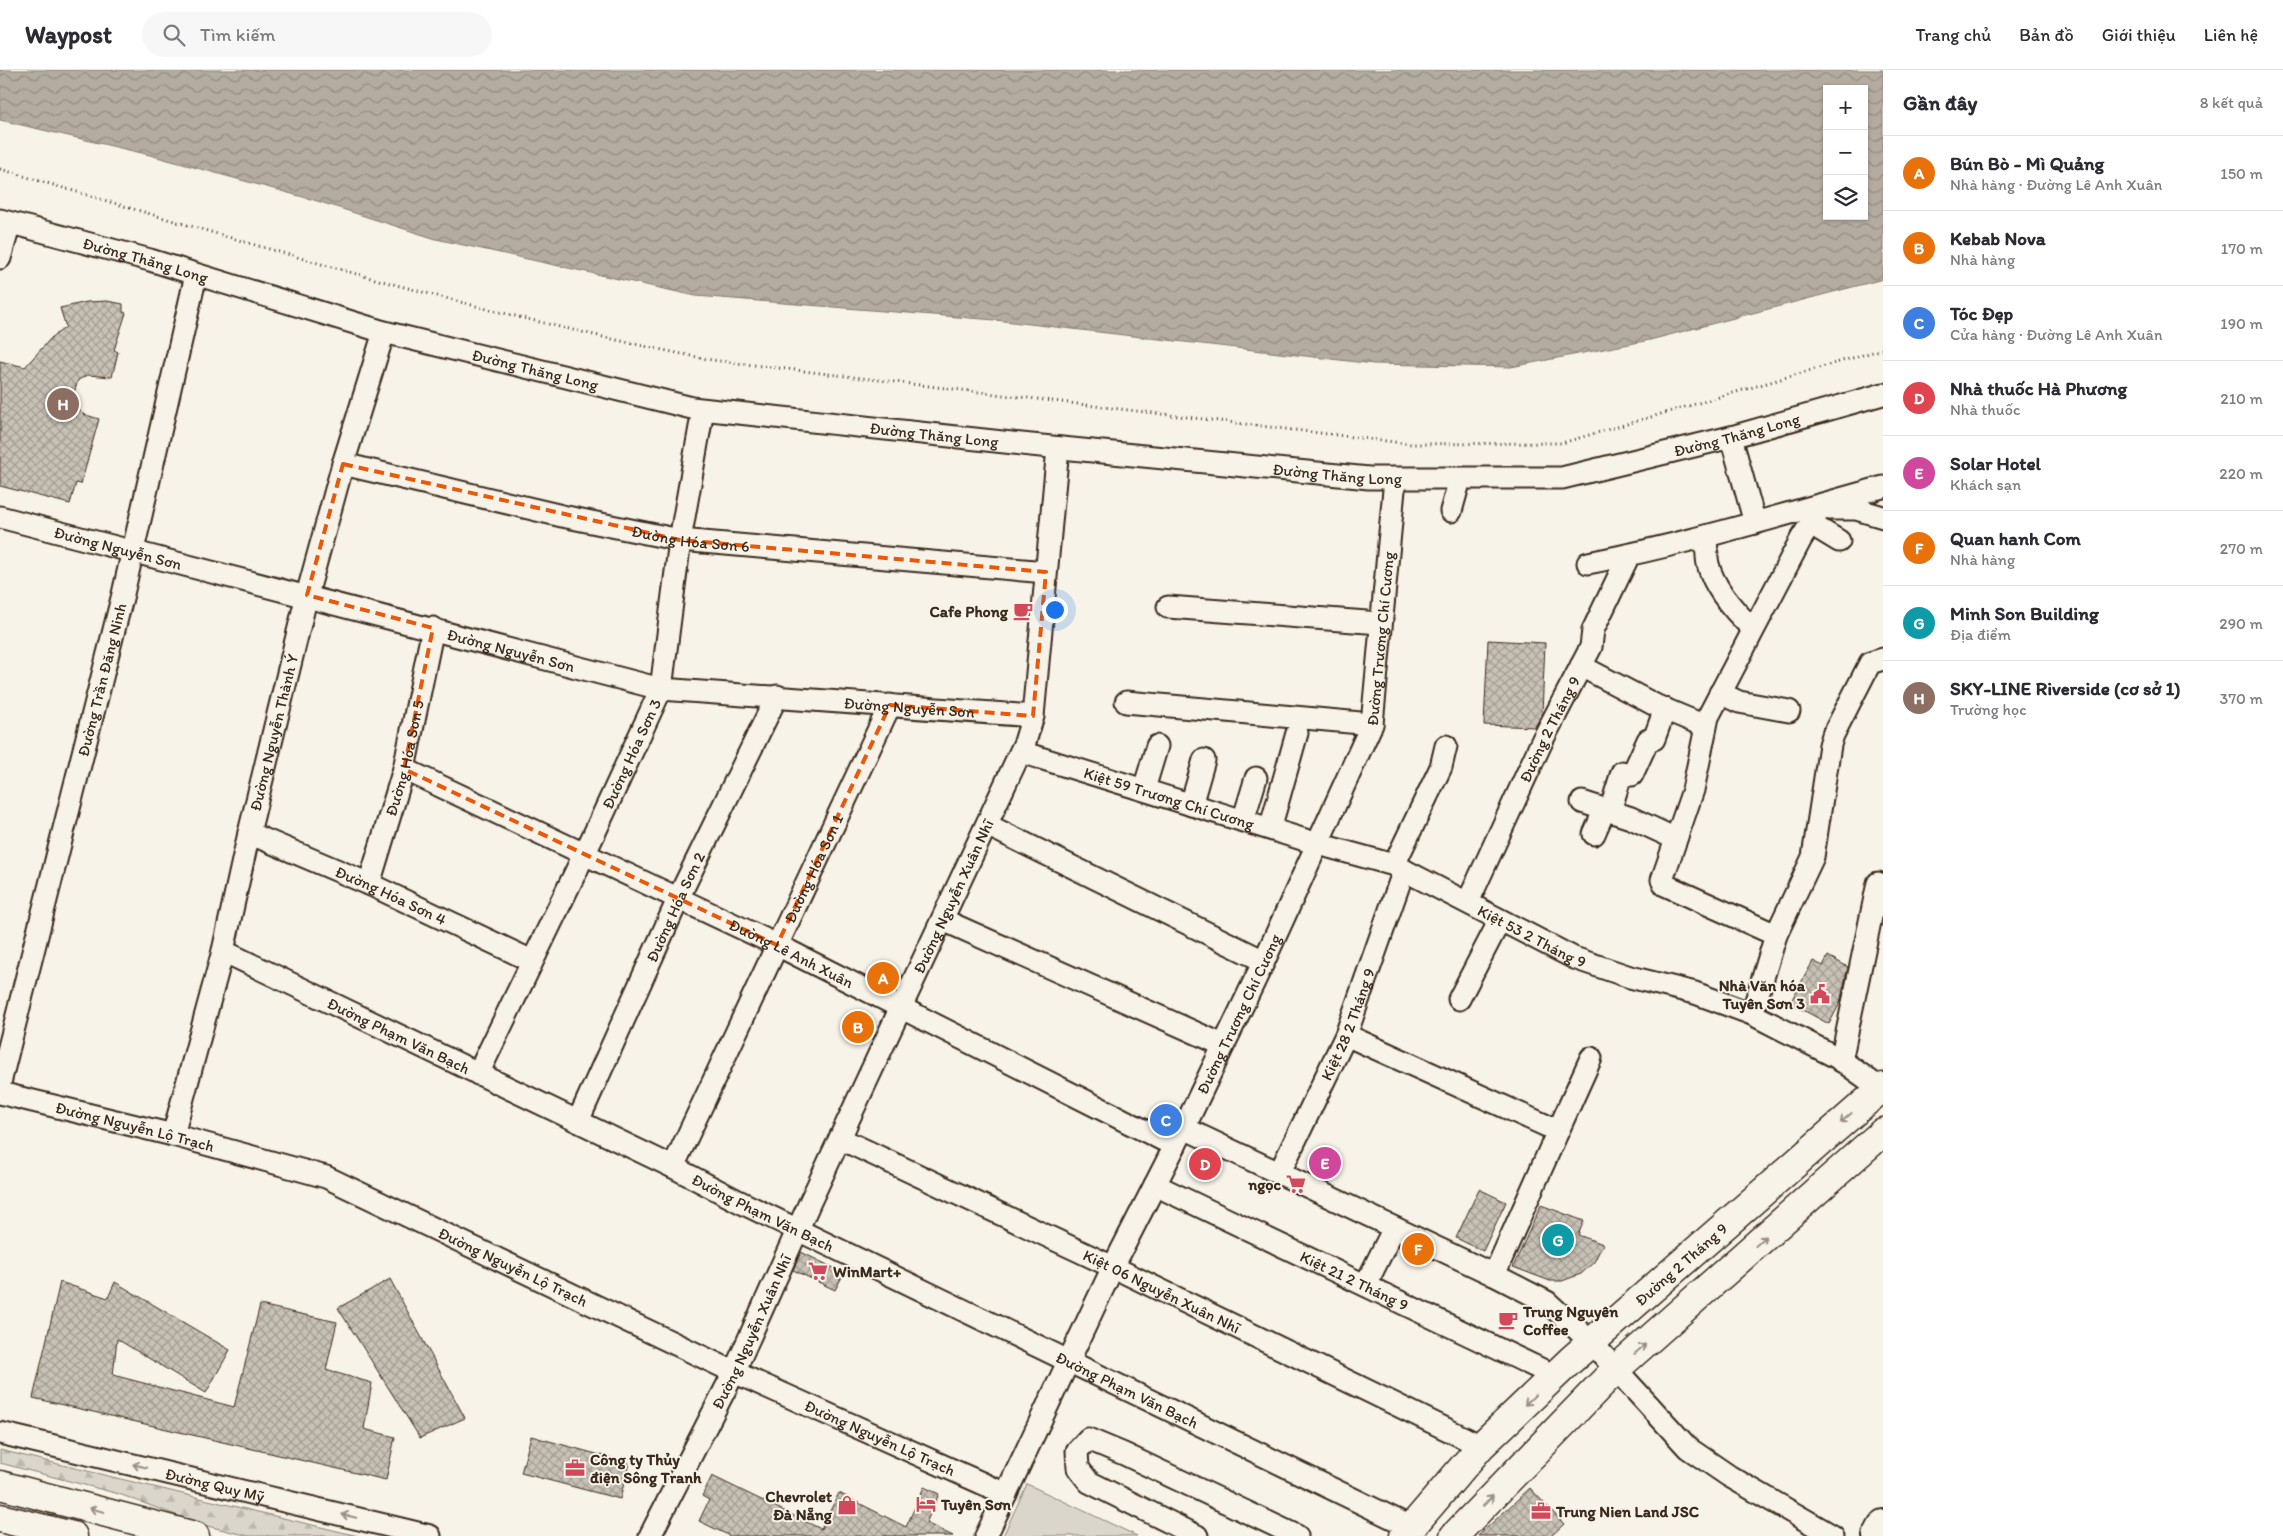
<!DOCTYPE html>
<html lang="vi">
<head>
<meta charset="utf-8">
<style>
	body { margin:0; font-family:Itim,sans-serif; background:#f7f7f7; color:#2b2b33 }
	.controls { position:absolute; right:15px; top:15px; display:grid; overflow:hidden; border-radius:0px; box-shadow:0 1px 4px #0004 }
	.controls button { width:45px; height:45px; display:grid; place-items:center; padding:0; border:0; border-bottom:1px solid #e1e1e2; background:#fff; color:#2b2b33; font:25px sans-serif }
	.you { position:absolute; left:1054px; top:539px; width:18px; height:18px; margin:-12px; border:4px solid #fff; border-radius:50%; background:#1a73e8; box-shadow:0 0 0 8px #1a73e833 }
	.badge { display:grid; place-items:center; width:32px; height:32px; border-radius:50%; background:#b45309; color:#fff; font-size:16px; font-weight:700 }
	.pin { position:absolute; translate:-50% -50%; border:2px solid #fff; box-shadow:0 1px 5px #0006 }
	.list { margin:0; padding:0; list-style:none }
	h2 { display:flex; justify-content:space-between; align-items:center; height:65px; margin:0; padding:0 20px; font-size:21px }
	h2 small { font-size:16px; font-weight:400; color:#7c7c81 }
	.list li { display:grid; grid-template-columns:32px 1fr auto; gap:15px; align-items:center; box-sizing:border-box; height:75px; padding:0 20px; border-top:1px solid #e1e1e2 }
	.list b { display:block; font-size:19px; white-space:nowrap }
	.list p { margin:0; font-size:16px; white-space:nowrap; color:#7c7c81 }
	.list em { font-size:16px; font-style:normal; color:#7c7c81 }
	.icon { flex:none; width:28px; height:28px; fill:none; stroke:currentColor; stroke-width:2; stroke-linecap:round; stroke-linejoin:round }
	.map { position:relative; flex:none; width:1883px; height:1466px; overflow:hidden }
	header { display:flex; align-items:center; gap:30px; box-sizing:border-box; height:70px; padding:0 25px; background:#fff; border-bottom:1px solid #e1e1e2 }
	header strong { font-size:24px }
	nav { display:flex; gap:28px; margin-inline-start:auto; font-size:18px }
	.search { width:350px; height:45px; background:#f7f7f7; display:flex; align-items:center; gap:12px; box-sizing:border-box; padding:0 18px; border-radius:28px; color:#7c7c81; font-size:19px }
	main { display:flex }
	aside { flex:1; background:#fff }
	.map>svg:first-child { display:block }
	.green { fill:#dbd6cb; stroke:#8b8074 }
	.forest { fill:url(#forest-firs); stroke:#8b8074 }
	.water { fill:url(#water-waves); stroke:#84786c; fill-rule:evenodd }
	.building { fill:url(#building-cross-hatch); stroke:#3b2a1e }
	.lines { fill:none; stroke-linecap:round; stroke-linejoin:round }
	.minor-casing { stroke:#3b2a1e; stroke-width:25 }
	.major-casing { stroke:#3b2a1e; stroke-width:30 }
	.highway-casing { stroke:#3b2a1e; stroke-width:31 }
	.path { stroke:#3b2a1e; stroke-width:3; stroke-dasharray:1 4; stroke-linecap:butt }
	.minor { stroke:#f7f3e8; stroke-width:21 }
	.major { stroke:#f7f3e8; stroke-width:26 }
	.highway { stroke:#f7f3e8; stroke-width:28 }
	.oneway { stroke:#998e83 }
	.marked { fill:none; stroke:#e8590c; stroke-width:4; stroke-dasharray:10 6; stroke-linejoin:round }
	.labels { text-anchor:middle; stroke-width:4; stroke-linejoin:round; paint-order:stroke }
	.street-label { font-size:16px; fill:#3b2a1e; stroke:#f7f3e8 }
	.poi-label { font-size:16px; font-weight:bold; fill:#3b2a1e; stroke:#f7f3e8; text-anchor:start }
</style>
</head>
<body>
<header>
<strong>Waypost</strong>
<div class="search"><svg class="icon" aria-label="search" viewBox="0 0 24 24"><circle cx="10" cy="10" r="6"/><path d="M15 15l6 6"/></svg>Tìm kiếm</div>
<nav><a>Trang chủ</a><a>Bản đồ</a><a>Giới thiệu</a><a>Liên hệ</a></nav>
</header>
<main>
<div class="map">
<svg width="1883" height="1466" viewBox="0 0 1883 1466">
	<defs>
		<pattern id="forest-firs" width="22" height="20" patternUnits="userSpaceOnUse" patternTransform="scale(1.25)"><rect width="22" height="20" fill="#dbd6cb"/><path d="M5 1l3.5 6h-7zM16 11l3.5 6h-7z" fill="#bdb8ae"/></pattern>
		<pattern id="water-waves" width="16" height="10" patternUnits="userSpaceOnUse" patternTransform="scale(1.25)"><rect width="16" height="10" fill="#b4aca0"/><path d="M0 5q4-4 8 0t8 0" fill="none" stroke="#948c82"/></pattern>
		<pattern id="building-cross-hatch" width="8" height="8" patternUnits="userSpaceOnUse" patternTransform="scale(1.25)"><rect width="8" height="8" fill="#c8c1b6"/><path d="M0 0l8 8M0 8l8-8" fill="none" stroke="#a49d93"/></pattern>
	</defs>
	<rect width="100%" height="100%" fill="#f7f3e8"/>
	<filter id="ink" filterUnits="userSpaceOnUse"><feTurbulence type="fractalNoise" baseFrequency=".02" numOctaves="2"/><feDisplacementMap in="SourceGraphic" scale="10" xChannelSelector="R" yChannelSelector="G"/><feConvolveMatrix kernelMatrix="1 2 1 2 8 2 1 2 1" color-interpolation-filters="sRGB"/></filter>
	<g filter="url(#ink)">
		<path class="green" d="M1027,1414L1137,1466H1003Z"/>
		<path class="forest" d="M0,1380L358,1466H249L203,1455L119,1424L0,1393Z"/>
		<path class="water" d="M0,0H1883V209L1650,270L1511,297L1374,294L995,250L696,226L436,169L314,130L146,84L0,50ZM1827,19H1864V146H1827Z"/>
		<path class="building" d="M107,231L123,234V242L126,243L114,280L118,282L112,307L88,305L78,310L73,326L76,337L83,344L99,349L81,414L76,413L70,434L0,416V291L25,297L51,268L66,257L60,238L87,232Z
			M1488,570L1545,573L1542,644L1535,657L1484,655Z
			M1828,886L1848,897L1840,933L1829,954L1790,933L1813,891L1823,896Z
			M1479,1119L1506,1132L1483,1181L1456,1168Z
			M1541,1135L1584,1151L1578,1165L1603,1174L1594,1192L1581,1204L1562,1211H1550L1513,1197Z
			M801,1182L844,1203L835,1220L793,1200Z
			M390,1209L465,1348L420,1368L338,1238Z
			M60,1212L108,1228L115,1212L230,1280L206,1323L117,1269L113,1305L234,1337L260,1235L337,1252L326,1300L372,1313L364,1359L395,1367L386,1410L33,1328Z
			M531,1366L629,1393L620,1429L521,1403Z
			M712,1406L821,1459L839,1423L906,1457L924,1417L939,1424L926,1453L953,1466H730L699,1451L709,1430L702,1426Z
			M1530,1418L1564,1454L1551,1466H1478Z"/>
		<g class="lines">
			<defs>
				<g id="minor">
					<path id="s1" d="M0,150L150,190L384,262L692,338L1031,375L1369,408H1562L1731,367L1883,324"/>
					<path d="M0,188L10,153"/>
					<path d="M1731,367L1755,453"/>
					<path id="s2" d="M343,394L562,446L680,470L1046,502"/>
					<path d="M1829,439H1856L1883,447"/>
					<path d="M1451,441L1460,409"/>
					<path id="s3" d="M0,447L661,619L1033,646"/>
					<path d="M1811,454L1839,471"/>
					<path d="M1706,466C1707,475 1706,485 1708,494C1714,519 1735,542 1753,559"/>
					<path d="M1588,493C1688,474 1785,444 1883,417"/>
					<path d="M1168,537L1380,553"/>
					<path d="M1581,596L1657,636L1705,656"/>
					<path d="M1720,623L1739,632L1789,641"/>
					<path d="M1126,632L1372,654"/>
					<path id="s4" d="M1021,682L1318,774L1394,795L1574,888L1630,907L1695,923L1752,944L1838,988L1881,1019"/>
					<path id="s5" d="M404,699L777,875L1175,1076"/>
					<path d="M1144,719L1157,676"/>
					<path d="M1582,732L1631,748L1676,769"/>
					<path d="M1191,735L1204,690"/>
					<path d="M1610,741L1622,702L1632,705L1648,670L1654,669L1665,639"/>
					<path d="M1243,751L1256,708"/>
					<path d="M987,755L1264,891"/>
					<path d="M1270,759L1297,663"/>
					<path id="s6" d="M249,763L369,814L532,891"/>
					<path d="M1594,764L1605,739"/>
					<path d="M1394,795L1441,697L1446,676"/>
					<path id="s7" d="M369,814L404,699L433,558"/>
					<path id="s8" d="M1468,832L1543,669L1591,577L1593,560L1629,485"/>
					<path d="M943,850L1223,975"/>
					<path d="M1776,865L1813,787L1830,675L1833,665L1870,593L1883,589"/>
					<path id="s9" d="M223,881L673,1097L738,1131L1411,1457"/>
					<path d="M1459,929L1500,850"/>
					<path d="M1752,944L1776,865L1665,815L1662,810L1693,720L1708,647L1801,469L1820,439"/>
					<path d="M1346,965L1558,1061L1494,1205"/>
					<path d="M1841,991L1878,813"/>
					<path id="s10" d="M478,1004L595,762L661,619L680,470L703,340"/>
					<path id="s11" d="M0,1013L123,524L196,205"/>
					<path id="s12" d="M0,1023L173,1065L326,1107L734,1302L1006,1424"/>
					<path id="s13" d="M578,1051L685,814L777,626"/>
					<path d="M1184,1058L1494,1205L1547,1232L1591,1272L1688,1378L1729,1406L1833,1466"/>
					<path d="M1558,1061L1591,988"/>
					<path id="s14" d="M173,1065L223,881L249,763L307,525L343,394L384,262"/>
					<path id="s15" d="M841,1069L1113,1197L1481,1376"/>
					<path id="s16" d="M673,1097L890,635"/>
					<path id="s17" d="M1279,1104L1346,965L1404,800"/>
					<path id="s18" d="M1155,1115L1555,1306"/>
					<path d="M1366,1214L1394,1158"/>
					<path id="s19" d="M0,1363L430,1466"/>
					<path id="s20" d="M650,1466L734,1302L810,1132L1025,672L1033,646L1058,378"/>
					<path id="s21" d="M986,1466L1113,1197L1184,1058L1264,891L1372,654L1395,409"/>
					<path d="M1197,1466L1089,1412L1078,1398L1077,1381L1088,1369L1124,1384L1297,1466"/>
				</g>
				<path id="major" d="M1876,1466L1883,1453"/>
				<g id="highway">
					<path d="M0,1415L195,1466"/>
					<path d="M0,1448L73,1466"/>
					<path id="s22" d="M1404,1466L1481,1376L1571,1290L1883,1017"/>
					<path d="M1454,1466L1616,1299L1883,1062"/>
				</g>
			</defs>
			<use href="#minor" class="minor-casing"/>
			<use href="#major" class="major-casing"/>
			<use href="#highway" class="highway-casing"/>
			<path class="path" d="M0,99C235,169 471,243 712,290L1411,374L1562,373L1883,279"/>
			<use href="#minor" class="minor"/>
			<use href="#major" class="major"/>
			<use href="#highway" class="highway"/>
		</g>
		<defs><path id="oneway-shaft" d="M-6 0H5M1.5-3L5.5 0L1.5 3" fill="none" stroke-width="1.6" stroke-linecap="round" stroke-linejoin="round" transform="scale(1.25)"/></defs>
		<g class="oneway">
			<use href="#oneway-shaft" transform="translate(1846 1048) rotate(139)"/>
			<use href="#oneway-shaft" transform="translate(1761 1171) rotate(-42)"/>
			<use href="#oneway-shaft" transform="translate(1640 1279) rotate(-41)"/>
			<use href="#oneway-shaft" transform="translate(1530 1330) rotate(136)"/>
			<use href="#oneway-shaft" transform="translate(140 1396) rotate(-167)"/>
			<use href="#oneway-shaft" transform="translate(1488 1431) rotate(-46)"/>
			<use href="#oneway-shaft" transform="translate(97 1440) rotate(-165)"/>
			<use href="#oneway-shaft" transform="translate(349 1446) rotate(-167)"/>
		</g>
	</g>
	<path class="marked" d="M343,394L680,470L1046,502L1033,646L890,635L777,875L404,699L433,558L307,525Z"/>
	<defs>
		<symbol id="cafe-bare" viewBox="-9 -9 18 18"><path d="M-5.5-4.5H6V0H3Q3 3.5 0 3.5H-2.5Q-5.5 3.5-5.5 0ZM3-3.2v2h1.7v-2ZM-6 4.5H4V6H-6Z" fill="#d1495b" stroke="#f7f3e8" stroke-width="2.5" paint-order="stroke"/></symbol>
		<symbol id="civic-bare" viewBox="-9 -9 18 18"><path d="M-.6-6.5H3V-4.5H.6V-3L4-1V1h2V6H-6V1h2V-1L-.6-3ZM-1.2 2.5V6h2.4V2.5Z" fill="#d1495b" stroke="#f7f3e8" stroke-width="2.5" paint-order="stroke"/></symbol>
		<symbol id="supermarket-bare" viewBox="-9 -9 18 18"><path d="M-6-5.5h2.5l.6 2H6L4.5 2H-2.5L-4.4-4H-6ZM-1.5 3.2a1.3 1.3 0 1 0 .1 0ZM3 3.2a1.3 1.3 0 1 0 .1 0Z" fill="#d1495b" stroke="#f7f3e8" stroke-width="2.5" paint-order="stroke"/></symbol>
		<symbol id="office-bare" viewBox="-9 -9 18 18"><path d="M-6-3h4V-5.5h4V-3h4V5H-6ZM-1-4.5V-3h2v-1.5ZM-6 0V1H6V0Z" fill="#d1495b" stroke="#f7f3e8" stroke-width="2.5" paint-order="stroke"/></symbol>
		<symbol id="hotel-bare" viewBox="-9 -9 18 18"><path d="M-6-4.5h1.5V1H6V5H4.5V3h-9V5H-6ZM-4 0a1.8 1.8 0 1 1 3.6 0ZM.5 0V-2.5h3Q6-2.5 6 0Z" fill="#d1495b" stroke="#f7f3e8" stroke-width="2.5" paint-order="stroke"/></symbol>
		<symbol id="shop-bare" viewBox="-9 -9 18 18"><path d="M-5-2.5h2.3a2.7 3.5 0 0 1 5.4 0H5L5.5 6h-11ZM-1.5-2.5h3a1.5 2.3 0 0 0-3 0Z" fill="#d1495b" stroke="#f7f3e8" stroke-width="2.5" paint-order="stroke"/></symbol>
	</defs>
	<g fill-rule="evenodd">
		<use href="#cafe-bare" x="1009" y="527" width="28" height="28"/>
		<use href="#civic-bare" x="1806" y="910" width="28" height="28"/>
		<use href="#supermarket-bare" x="1282" y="1100" width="28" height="28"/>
		<use href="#supermarket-bare" x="804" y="1187" width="28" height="28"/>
		<use href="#cafe-bare" x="1494" y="1236" width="28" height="28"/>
		<use href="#office-bare" x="561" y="1384" width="28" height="28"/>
		<use href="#hotel-bare" x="912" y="1420" width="28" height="28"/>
		<use href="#shop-bare" x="833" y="1421" width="28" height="28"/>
		<use href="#office-bare" x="1527" y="1427" width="28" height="28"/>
	</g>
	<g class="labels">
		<g class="street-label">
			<text dy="6" stroke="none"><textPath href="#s1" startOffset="151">Đường Thăng Long</textPath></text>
			<text dy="6" stroke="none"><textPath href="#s1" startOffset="556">Đường Thăng Long</textPath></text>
			<text dy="6" stroke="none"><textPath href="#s1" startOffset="961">Đường Thăng Long</textPath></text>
			<text dy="6" stroke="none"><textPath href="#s1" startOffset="1771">Đường Thăng Long</textPath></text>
			<text dy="6" stroke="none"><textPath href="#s1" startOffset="1366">Đường Thăng Long</textPath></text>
			<text dy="6" stroke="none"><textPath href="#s2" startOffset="356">Đường Hóa Sơn 6</textPath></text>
			<text dy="6" stroke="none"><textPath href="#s3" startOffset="122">Đường Nguyễn Sơn</textPath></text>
			<text dy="6" stroke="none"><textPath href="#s21" startOffset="985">Đường Trương Chí Cương</textPath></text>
			<text dy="6" stroke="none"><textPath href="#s3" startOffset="528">Đường Nguyễn Sơn</textPath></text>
			<text dy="6" stroke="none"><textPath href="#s11" startOffset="416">Đường Trần Đăng Ninh</textPath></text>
			<text dy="6" stroke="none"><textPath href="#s3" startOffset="932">Đường Nguyễn Sơn</textPath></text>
			<text dy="6" stroke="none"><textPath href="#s8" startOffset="191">Đường 2 Tháng 9</textPath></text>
			<text dy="6" stroke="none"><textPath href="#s14" startOffset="415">Đường Nguyễn Thành Ý</textPath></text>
			<text dy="6" stroke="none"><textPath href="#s10" startOffset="355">Đường Hóa Sơn 3</textPath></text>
			<text dy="6" stroke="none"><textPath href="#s7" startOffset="131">Đường Hóa Sơn 5</textPath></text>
			<text dy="6" stroke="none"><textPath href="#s4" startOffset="155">Kiệt 59 Trương Chí Cương</textPath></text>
			<text dy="6" stroke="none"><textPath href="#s16" startOffset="330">Đường Hóa Sơn 1</textPath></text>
			<text dy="6" stroke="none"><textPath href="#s6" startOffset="155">Đường Hóa Sơn 4</textPath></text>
			<text dy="6" stroke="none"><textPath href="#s20" startOffset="708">Đường Nguyễn Xuân Nhĩ</textPath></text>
			<text dy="6" stroke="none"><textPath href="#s13" startOffset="235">Đường Hóa Sơn 2</textPath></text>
			<text dy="6" stroke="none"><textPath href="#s4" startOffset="545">Kiệt 53 2 Tháng 9</textPath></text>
			<text dy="6" stroke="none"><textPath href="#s5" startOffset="429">Đường Lê Anh Xuân</textPath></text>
			<text dy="6" stroke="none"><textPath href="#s21" startOffset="580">Đường Trương Chí Cương</textPath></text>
			<text dy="6" stroke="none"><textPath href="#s17" startOffset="165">Kiệt 28 2 Tháng 9</textPath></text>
			<text dy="6" stroke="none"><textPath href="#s9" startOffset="195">Đường Phạm Văn Bạch</textPath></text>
			<text dy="6" stroke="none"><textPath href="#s12" startOffset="139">Đường Nguyễn Lộ Trạch</textPath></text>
			<text dy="6" stroke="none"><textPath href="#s9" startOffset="600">Đường Phạm Văn Bạch</textPath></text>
			<text dy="6" stroke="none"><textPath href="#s22" startOffset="389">Đường 2 Tháng 9</textPath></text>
			<text dy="6" stroke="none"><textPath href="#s12" startOffset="544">Đường Nguyễn Lộ Trạch</textPath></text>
			<text dy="6" stroke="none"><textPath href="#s18" startOffset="221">Kiệt 21 2 Tháng 9</textPath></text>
			<text dy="6" stroke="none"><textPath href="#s15" startOffset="355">Kiệt 06 Nguyễn Xuân Nhĩ</textPath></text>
			<text dy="6" stroke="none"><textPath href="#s20" startOffset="228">Đường Nguyễn Xuân Nhĩ</textPath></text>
			<text dy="6" stroke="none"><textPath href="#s9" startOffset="1005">Đường Phạm Văn Bạch</textPath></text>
			<text dy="6" stroke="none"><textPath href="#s12" startOffset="949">Đường Nguyễn Lộ Trạch</textPath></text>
			<text dy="6" stroke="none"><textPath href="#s19" startOffset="221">Đường Quy Mỹ</textPath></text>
		</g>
		<g class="poi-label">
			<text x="1008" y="547" text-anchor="end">Cafe Phong</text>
			<text x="1805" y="921" text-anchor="end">Nhà Văn hóa<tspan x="1805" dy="18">Tuyên Sơn 3</tspan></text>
			<text x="1281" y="1120" text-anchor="end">ngọc</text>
			<text x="833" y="1207">WinMart+</text>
			<text x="1523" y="1247">Trung Nguyên<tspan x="1523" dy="18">Coffee</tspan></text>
			<text x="590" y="1395">Công ty Thủy<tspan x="590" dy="18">điện Sông Tranh</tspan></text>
			<text x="832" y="1432" text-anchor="end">Chevrolet<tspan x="832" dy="18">Đà Nẵng</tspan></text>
			<text x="941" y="1440">Tuyên Sơn</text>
			<text x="1556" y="1447">Trung Nien Land JSC</text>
		</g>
	</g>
</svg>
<div class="controls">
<button>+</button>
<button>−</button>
<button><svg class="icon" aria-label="layers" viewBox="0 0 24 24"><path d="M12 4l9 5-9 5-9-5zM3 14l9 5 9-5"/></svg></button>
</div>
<div class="you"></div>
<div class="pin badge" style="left:883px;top:908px;background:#e8710a">A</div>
<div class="pin badge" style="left:858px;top:957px;background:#e8710a">B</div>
<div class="pin badge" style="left:1166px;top:1050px;background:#3f7fe0">C</div>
<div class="pin badge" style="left:1205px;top:1094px;background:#e0444e">D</div>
<div class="pin badge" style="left:1325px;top:1093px;background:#d1479c">E</div>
<div class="pin badge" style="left:1418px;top:1179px;background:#e8710a">F</div>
<div class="pin badge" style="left:1558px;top:1170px;background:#0f9aa8">G</div>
<div class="pin badge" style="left:63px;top:334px;background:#8d6e63">H</div>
</div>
<aside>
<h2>Gần đây<small>8 kết quả</small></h2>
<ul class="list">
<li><span class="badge" style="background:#e8710a">A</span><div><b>Bún Bò - Mì Quảng</b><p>Nhà hàng · Đường Lê Anh Xuân</p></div><em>150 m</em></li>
<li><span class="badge" style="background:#e8710a">B</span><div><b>Kebab Nova</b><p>Nhà hàng</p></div><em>170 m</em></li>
<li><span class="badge" style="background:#3f7fe0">C</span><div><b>Tóc Đẹp</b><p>Cửa hàng · Đường Lê Anh Xuân</p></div><em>190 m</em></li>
<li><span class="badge" style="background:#e0444e">D</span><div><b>Nhà thuốc Hà Phương</b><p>Nhà thuốc</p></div><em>210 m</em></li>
<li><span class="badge" style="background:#d1479c">E</span><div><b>Solar Hotel</b><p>Khách sạn</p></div><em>220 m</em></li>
<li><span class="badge" style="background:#e8710a">F</span><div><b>Quan hanh Com</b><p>Nhà hàng</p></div><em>270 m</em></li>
<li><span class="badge" style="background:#0f9aa8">G</span><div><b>Minh Son Building</b><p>Địa điểm</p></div><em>290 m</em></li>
<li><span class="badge" style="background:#8d6e63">H</span><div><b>SKY-LINE Riverside (cơ sở 1)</b><p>Trường học</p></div><em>370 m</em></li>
</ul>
</aside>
</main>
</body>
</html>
